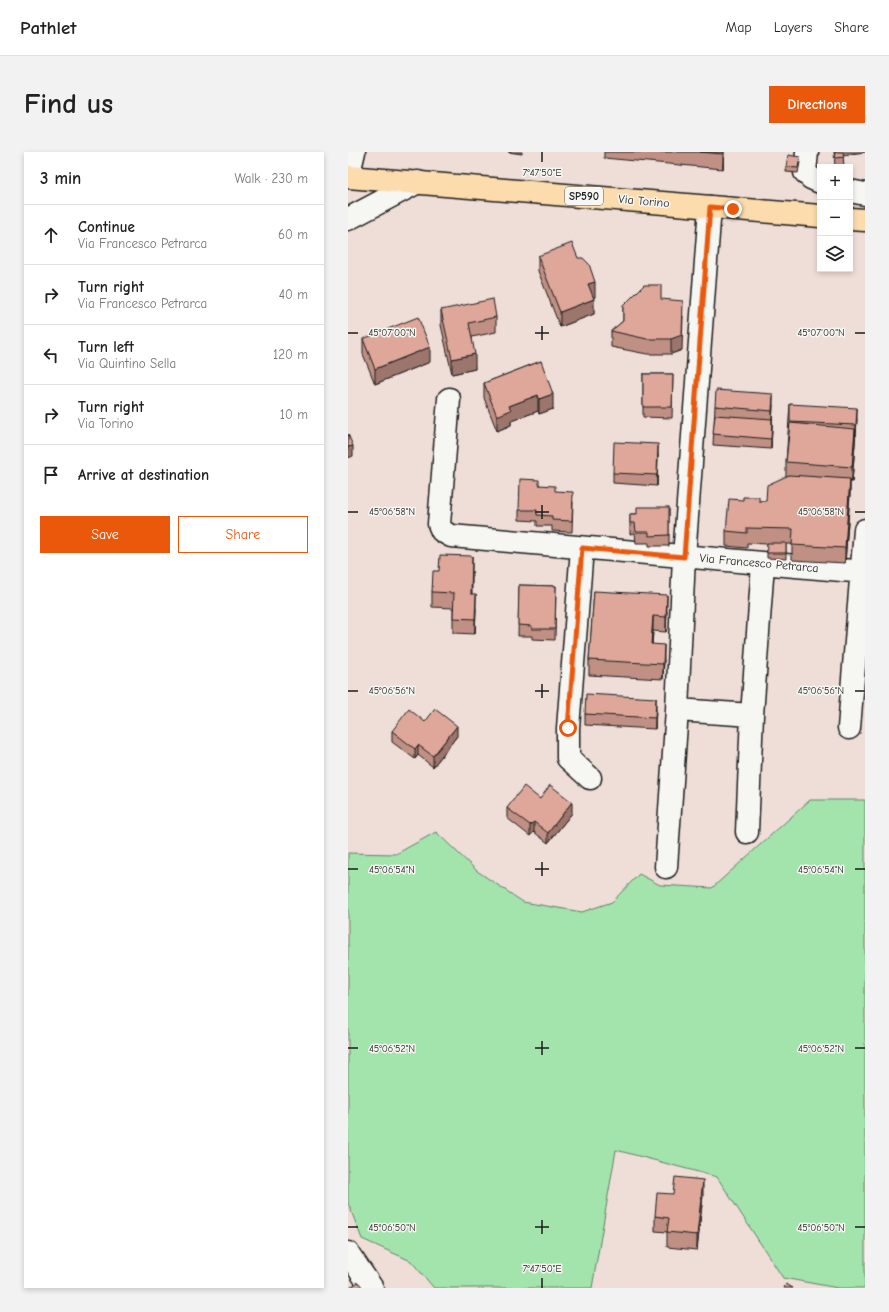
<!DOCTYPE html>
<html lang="en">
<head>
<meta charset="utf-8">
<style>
	body { margin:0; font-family:"Comic Neue",sans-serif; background:#f2f2f2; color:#222 }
	.controls { position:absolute; right:12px; top:12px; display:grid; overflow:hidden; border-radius:0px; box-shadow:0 2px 6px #0003 }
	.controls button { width:36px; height:36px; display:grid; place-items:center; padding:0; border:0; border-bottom:1px solid #e0e0e0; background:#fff; color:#222; font:20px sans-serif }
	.stop { position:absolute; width:12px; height:12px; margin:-9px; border:3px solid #ea580c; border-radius:50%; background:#fff }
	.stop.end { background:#ea580c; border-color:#fff; box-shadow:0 1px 4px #0008 }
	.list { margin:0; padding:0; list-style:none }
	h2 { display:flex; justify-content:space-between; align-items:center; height:52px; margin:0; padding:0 16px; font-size:17px }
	h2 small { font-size:13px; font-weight:400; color:#767676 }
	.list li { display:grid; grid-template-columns:26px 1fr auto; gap:12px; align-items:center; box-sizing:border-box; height:60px; padding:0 16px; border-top:1px solid #e0e0e0 }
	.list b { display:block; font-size:15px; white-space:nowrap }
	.list p { margin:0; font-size:13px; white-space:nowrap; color:#767676 }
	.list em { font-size:13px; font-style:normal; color:#767676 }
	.actions { display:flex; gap:8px; padding:12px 16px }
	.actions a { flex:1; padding:9px 0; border:1px solid #ea580c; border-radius:0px; text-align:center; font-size:14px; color:#ea580c }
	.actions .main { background:#ea580c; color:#fff }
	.icon { flex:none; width:22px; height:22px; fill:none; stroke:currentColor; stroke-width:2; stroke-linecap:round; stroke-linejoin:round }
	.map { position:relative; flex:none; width:517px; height:1136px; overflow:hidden; border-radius:0px }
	header { display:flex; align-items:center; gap:24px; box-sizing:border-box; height:56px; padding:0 20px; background:#fff; border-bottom:1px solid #e0e0e0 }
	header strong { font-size:19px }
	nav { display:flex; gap:22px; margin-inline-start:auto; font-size:14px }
	.intro { display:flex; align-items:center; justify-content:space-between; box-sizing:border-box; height:96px; padding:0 24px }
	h1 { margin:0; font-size:28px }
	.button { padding:10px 18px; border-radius:0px; background:#ea580c; color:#fff; font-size:14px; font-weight:700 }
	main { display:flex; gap:24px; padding:0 24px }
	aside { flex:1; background:#fff; border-radius:0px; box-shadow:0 2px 6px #0003 }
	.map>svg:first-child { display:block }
	.green { fill:#a3e4ad; stroke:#608064 }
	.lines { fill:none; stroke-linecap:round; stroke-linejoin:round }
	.minor-casing { stroke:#1c1c1c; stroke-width:25 }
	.major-casing { stroke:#1c1c1c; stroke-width:25 }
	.minor { stroke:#f6f6f2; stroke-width:22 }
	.major { stroke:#fcdcac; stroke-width:22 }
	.wall { fill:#c09084; stroke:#1c1c1c }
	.shaded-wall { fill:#9c756c; stroke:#1c1c1c }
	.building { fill:#dfa79a; stroke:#1c1c1c }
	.route { stroke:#ea580c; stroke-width:5 }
	.ticks { fill:none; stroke:#1c1c1c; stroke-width:1.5 }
	.labels { text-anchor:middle; stroke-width:3; stroke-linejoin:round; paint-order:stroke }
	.shield { fill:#f6f6f2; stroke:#5d5d5c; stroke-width:1 }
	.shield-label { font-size:11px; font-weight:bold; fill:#1c1c1c }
	.street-label { font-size:12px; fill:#1c1c1c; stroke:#f6f6f2 }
	.ticks-label { font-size:10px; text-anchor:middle; fill:#1c1c1c; stroke:#f6f6f2; stroke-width:3; stroke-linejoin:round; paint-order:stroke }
</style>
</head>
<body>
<header>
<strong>Pathlet</strong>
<nav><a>Map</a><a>Layers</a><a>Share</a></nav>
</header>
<div class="intro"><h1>Find us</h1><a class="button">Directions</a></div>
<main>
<aside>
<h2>3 min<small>Walk · 230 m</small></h2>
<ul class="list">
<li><svg class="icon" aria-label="ahead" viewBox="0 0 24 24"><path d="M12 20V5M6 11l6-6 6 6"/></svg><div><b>Continue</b><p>Via Francesco Petrarca</p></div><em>60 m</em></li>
<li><svg class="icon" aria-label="right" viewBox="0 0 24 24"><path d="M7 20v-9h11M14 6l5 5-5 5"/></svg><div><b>Turn right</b><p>Via Francesco Petrarca</p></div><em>40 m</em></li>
<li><svg class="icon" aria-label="left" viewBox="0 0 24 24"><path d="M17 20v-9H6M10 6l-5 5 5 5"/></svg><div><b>Turn left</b><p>Via Quintino Sella</p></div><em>120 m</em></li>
<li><svg class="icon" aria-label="right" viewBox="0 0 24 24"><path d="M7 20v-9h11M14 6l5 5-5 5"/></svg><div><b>Turn right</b><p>Via Torino</p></div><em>10 m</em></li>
<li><svg class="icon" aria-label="arrive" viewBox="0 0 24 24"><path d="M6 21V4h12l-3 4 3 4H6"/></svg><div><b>Arrive at destination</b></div></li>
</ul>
<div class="actions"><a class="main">Save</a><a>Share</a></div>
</aside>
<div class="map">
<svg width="517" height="1136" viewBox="0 0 517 1136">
	<rect width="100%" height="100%" fill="#efded8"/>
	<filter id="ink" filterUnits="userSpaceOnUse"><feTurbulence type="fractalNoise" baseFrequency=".025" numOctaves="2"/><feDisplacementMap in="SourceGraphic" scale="8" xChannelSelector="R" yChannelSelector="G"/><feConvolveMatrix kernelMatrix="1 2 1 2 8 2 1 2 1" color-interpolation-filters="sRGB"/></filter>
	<g filter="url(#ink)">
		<path class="green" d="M462,648H517V1136H490L435,1126L369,1025L268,998L244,1136H86L63,1109L14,1087L0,1051V701L48,702L88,680L129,719L175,750L234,760L264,750L291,722L312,733L364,736Z"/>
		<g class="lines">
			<defs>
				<path id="minor" d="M459,0L457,20L463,26L472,30
					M0,25L6,0
					M502,39L517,42
					M0,67L70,30
					M101,247L91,372L94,379L103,384L517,420
					M234,396L220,576V606L242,626
					M329,558L404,563L399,680
					M404,563L415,412
					M501,576L517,378
					M318,715L329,558L336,405L362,55
					M0,1101L24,1136"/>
				<path id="major" d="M0,25L472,64
					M502,67L517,68"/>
			</defs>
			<use href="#minor" class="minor-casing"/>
			<use href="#major" class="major-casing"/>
			<use href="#minor" class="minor"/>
			<use href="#major" class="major"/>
		</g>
		<path class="wall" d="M160,0H174V2Z
			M256,0H376L375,17L256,6Z
			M486,0H517L495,3L496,15H487Z
			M452,10L450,21L438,20V15Z
			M190,104L230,106L247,145L245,146L246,162L212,175L190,119Z
			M313,147L334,198L323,202H299L263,195V179L275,169V154Z
			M93,158L148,165V180L124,185L127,217L104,222L93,173Z
			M15,187L82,210L27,232L15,202Z
			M193,209L205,257L191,262L190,259L163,269V273L149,279L136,246V231Z
			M295,222H325L324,266L295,265Z
			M442,252L509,267L504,330H502V342L497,411L444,408V392H438V407L419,406V392L399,391V396L378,394V379L411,349H418L438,324V310Z
			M425,253L423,297L365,293L367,254Z
			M310,302L309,334L265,331V321Z
			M191,333L207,339L225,350L224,380L204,379V374H189V369L171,368V358Z
			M321,355V394H301V391H288L287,381L282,382V362H289Z
			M91,419H124V442L128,457L127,482L105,481V456L84,455V440Z
			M171,433L208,434L207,488L184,487V484H170Z
			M246,439L319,459L318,480L305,479L304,492L316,508L315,527L241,523V508Z
			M308,557L307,577L237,573V562Z
			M77,570L109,584L85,615L70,603L67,607L44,590V579Z
			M192,647L224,661L200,691L186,680L182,684L159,666V656Z
			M325,1042L355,1043L349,1098L319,1095V1080L307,1079V1064Z"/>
		<path class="shaded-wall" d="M375,0H376L375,17Z
			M247,130V145L240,147V132Z
			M246,147V162L212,175V160Z
			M335,164L334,198L323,202V187Z
			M82,195V210L27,232V217Z
			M127,202V217L104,222V207Z
			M205,242V257L191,262V247Z
			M425,242V253L424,269V259Z
			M190,243V259L163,269V273L149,279V264L161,254Z
			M509,256V267L508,284V273Z
			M424,267V278L423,297V287Z
			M507,277V292L504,330V315Z
			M310,292V302L309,334V323Z
			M5,294V304L0,306V295Z
			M502,327V342L497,411V396Z
			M124,404V419L123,457V442Z
			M128,442V457L127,482V467Z
			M319,443V459L318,480V465Z
			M305,464V479L303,507V492Z
			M316,493V508L315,527V512Z
			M308,546V557L307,577V566Z
			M109,574V584L85,615V604Z
			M70,593V603L67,607V597Z
			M224,650V661L200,691V681Z
			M186,670V680L182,684V673Z
			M355,1028V1043L349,1098V1083Z"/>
		<path class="building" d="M352,0H375V2Z
			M487,0H495L496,5L487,6Z
			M440,3L452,5L450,16L438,15Z
			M224,91L230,106H235L241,112L247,130L240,132L246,147L212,160L190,104Z
			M296,133H313V147L335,149L334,183L323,187H299L263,179L275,169V154Z
			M145,147L148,165L121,171L127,202L104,207L93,158Z
			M70,165L82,195L27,217L15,187Z
			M193,209L205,242L191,247L190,243L161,254L163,258L149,264L136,231Z
			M295,222H325L324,255H295Z
			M368,238L425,242L424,259L367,254Z
			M442,252L509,256L508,273L442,270Z
			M367,263L424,267L423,287L365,282Z
			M442,271L507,277L504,315L438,310Z
			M0,282L5,294L0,295Z
			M266,290L310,292L309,323L265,321Z
			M441,323L502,327L497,396L444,393L445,377L399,376V381L378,379L381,347L395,348V345H411V349H418L419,333Z
			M172,327L191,328V333L207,334V339L225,340L224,369L204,368V364L189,363V358H171Z
			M289,355H321V383L301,384V380H288L287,371H282V362H289Z
			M419,391H438V401H419Z
			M92,403L124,404L123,442H128L127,467L105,466L106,441L84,440L85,419H91Z
			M171,433L208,434L207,477H184V474L170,473Z
			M246,439L319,443L318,465L305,464L303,492L316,493L315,512L241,508Z
			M238,542L308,546L307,566L237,562Z
			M61,557L77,570L87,557L109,574L85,604L70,593L67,597L44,579Z
			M202,633L224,650L200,681L186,670L182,673L159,656L176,634L192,647Z
			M327,1025L355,1028L349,1083L319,1080L321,1066L307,1064L309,1041L325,1042Z
			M10,1130L15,1136H2Z
			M438,1132L445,1136H436Z"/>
	</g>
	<g class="lines" filter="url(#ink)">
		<path class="route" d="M220,576L234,396L336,405L362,55L385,57"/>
	</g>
	<path class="ticks" d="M194,0V10M194,174V188M0,181H10M187,181H201M507,181H517M194,353V367M0,360H10M187,360H201M507,360H517M194,532V546M0,539H10M187,539H201M507,539H517M194,710V724M0,717H10M187,717H201M507,717H517M194,889V903M0,896H10M187,896H201M507,896H517M194,1068V1082M0,1075H10M187,1075H201M507,1075H517M194,1126V1136"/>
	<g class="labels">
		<rect class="shield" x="217" y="35" width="38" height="18" rx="3"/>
		<g class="shield-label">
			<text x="236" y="48">SP590</text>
		</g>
		<g class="street-label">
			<text transform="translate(296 49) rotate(5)" y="4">Via Torino</text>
			<text transform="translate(411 411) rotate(5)" y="4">Via Francesco Petrarca</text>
		</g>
	</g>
	<g class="ticks-label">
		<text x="194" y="24">7°47'50"E</text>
		<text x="44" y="184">45°07'00"N</text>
		<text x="473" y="184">45°07'00"N</text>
		<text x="44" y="363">45°06'58"N</text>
		<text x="473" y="363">45°06'58"N</text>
		<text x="44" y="542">45°06'56"N</text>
		<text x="473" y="542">45°06'56"N</text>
		<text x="44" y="721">45°06'54"N</text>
		<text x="473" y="721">45°06'54"N</text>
		<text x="44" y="900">45°06'52"N</text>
		<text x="473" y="900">45°06'52"N</text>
		<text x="44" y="1079">45°06'50"N</text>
		<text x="473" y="1079">45°06'50"N</text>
		<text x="194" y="1120">7°47'50"E</text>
	</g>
</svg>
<div class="controls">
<button>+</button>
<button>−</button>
<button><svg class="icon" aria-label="layers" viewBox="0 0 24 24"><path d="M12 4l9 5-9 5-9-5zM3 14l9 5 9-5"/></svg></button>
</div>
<div class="stop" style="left:220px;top:576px"></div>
<div class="stop end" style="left:385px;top:57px"></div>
</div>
</main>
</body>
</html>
